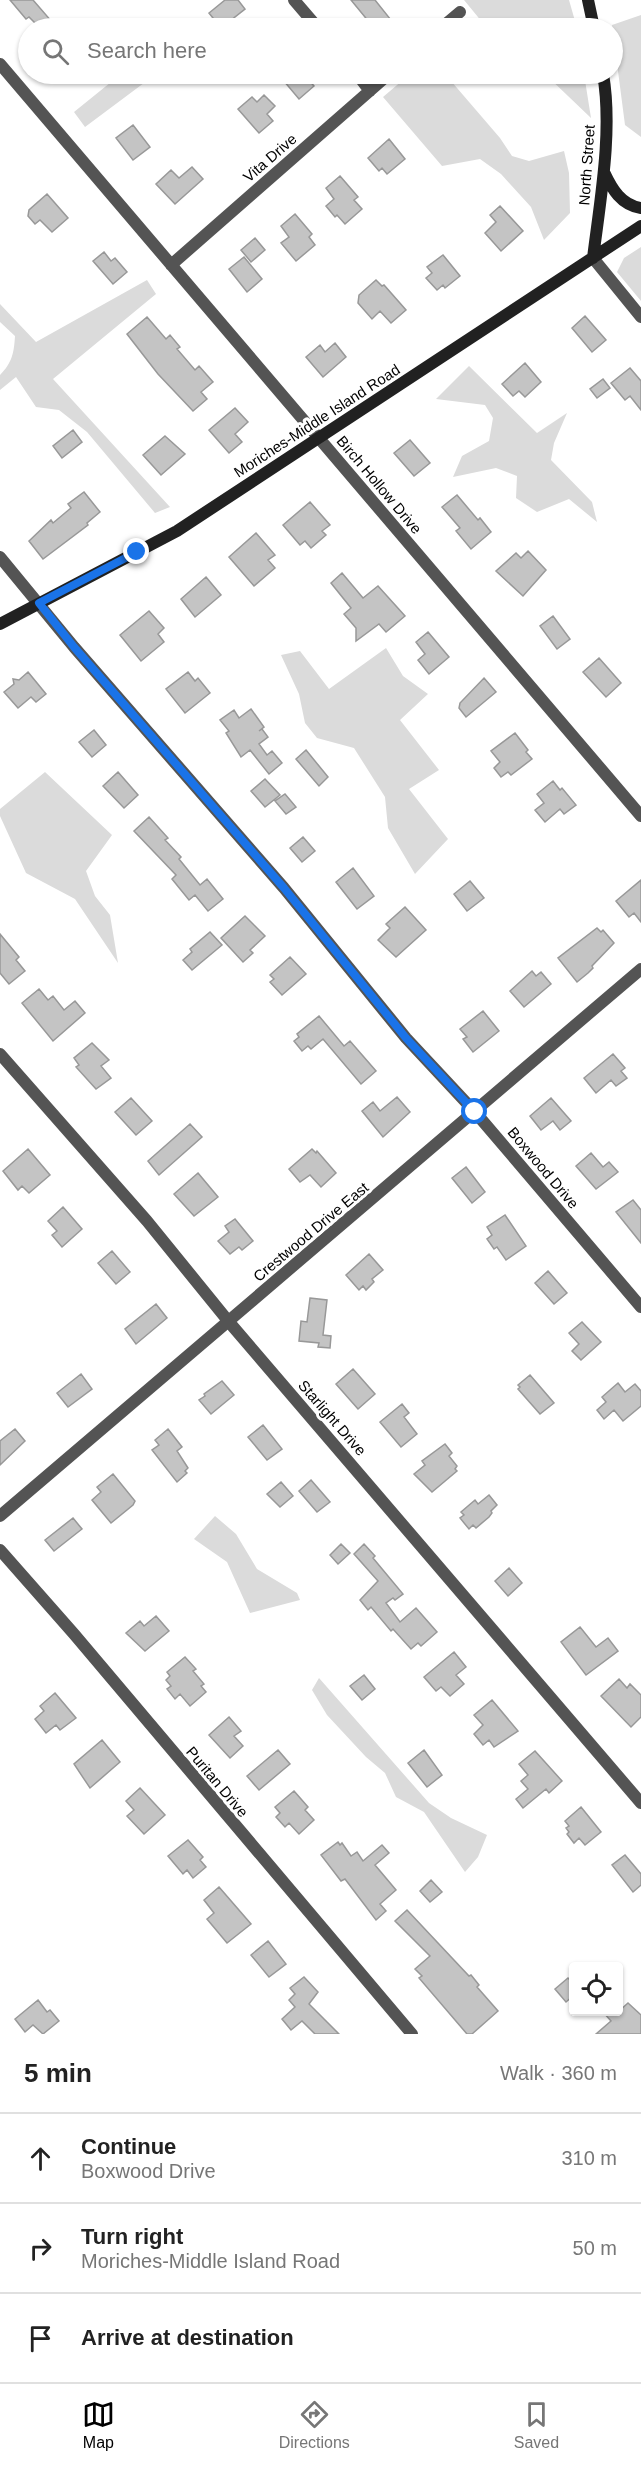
<!DOCTYPE html>
<html lang="en">
<head>
<meta charset="utf-8">
<style>
	body { margin:0; font-family:Helvetica,sans-serif; background:#f6f6f6; color:#222 }
	.controls { position:absolute; right:18px; bottom:18px; display:grid; overflow:hidden; border-radius:6px; box-shadow:0 2px 4px #0004 }
	.controls button { width:54px; height:54px; display:grid; place-items:center; padding:0; border:0; border-bottom:2px solid #e0e0e0; background:#fff; color:#222; font:30px sans-serif }
	.stop { position:absolute; width:18px; height:18px; margin:-14px; border:4px solid #1a73e8; border-radius:50%; background:#fff }
	.stop.end { background:#1a73e8; border-color:#fff; box-shadow:0 2px 6px #0008 }
	.list { margin:0; padding:0; list-style:none }
	h2 { display:flex; justify-content:space-between; align-items:center; height:78px; margin:0; padding:0 24px; font-size:26px }
	h2 small { font-size:20px; font-weight:400; color:#767676 }
	.list li { display:grid; grid-template-columns:39px 1fr auto; gap:18px; align-items:center; box-sizing:border-box; height:90px; padding:0 24px; border-top:2px solid #e0e0e0 }
	.list b { display:block; font-size:22px; white-space:nowrap }
	.list p { margin:0; font-size:20px; white-space:nowrap; color:#767676 }
	.list em { font-size:20px; font-style:normal; color:#767676 }
	.icon { flex:none; width:33px; height:33px; fill:none; stroke:currentColor; stroke-width:2; stroke-linecap:round; stroke-linejoin:round }
	.map { position:relative; flex:none; width:641px; height:2034px; overflow:hidden }
	.search { position:absolute; background:#fff; box-shadow:0 2px 4px #0004; left:18px; right:18px; top:18px; height:66px; display:flex; align-items:center; gap:15px; box-sizing:border-box; padding:0 21px; border-radius:33px; color:#767676; font-size:22px }
	.sheet { height:348px; background:#fff }
	nav { display:flex; justify-content:space-around; align-items:center; box-sizing:border-box; height:84px; border-top:2px solid #e0e0e0; background:#fff; font-size:16px; color:#767676 }
	nav a { display:grid; justify-items:center; gap:3px }
	nav .on { color:#000 }
	.map>svg:first-child { display:block }
	.green { fill:#dbdbdb }
	.building { fill:#c4c4c4; stroke:#989898; stroke-width:1.5 }
	.lines { fill:none; stroke-linecap:round; stroke-linejoin:round }
	.street { stroke:#545454; stroke-width:12 }
	.secondary { stroke:#212121; stroke-width:12 }
	.route { stroke:#1a73e8; stroke-width:8 }
	.labels { text-anchor:middle; stroke-width:6; stroke-linejoin:round; paint-order:stroke }
	.street-label { font-size:15px; fill:#000; stroke:#fff }
</style>
</head>
<body>
<div class="map">
<svg width="641" height="2034" viewBox="0 0 641 2034">
	<rect width="100%" height="100%" fill="#fff"/>
	<path class="green" d="M464,0H569L577,28H487Z
		M641,15V137L625,125L612,25Z
		M121,74H156L85,127L74,112Z
		M410,74H445L500,138L512,156L529,161L564,151L569,173L570,213L544,240L531,207L501,174L480,159L442,166L383,97Z
		M545,74H584L591,118Z
		M641,247V301L617,272L624,258Z
		M147,280L156,294L53,379L170,507L155,513L87,432L59,410L36,407L16,377L0,390V375C12,363 14,353 15,336L0,322V304L36,342Z
		M469,366L537,433L567,413L554,443L551,460L592,502L597,522L569,499L537,512L516,498L517,476L496,468L453,477L462,456L489,441L493,418L485,405L436,399Z
		M386,648L403,676L428,694L400,720L439,770L409,789L448,839L415,874L388,828L385,797L354,748L317,738L305,723L299,694L281,655L300,651L329,689Z
		M45,772L112,835L86,871L95,896L110,915L118,963L75,899L26,873L0,816V809Z
		M215,1516L236,1534L257,1569L297,1593L300,1600L250,1613L227,1562L194,1539Z
		M319,1678L429,1803L451,1818L487,1835L478,1857L465,1872L424,1812L396,1797L385,1773L366,1757L327,1715L312,1690Z"/>
	<path class="building" d="M10,0H33L53,23L46,28H40L29,17L26,19Z
		M225,0H238L245,9L221,28L209,13Z
		M351,0H375L391,20L380,28H374Z
		M278,74H303L314,86L299,99Z
		M264,95L275,106L267,114L273,121L259,133L238,109L252,97L257,102Z
		M133,125L150,147L133,160L116,138Z
		M389,139L405,159L387,174L382,168L379,171L368,158Z
		M192,167L203,179L175,204L156,184L171,170L179,178Z
		M340,176L358,197L354,200L362,209L345,224L337,215L335,217L326,206L334,199L326,188Z
		M47,194L68,218L52,232L40,220L35,224L28,216L29,210Z
		M500,206L523,231L501,251L485,233L496,222L490,215Z
		M295,214L312,234L309,237L315,245L296,261L281,243L289,237L281,226Z
		M255,238L265,250L251,262L241,250Z
		M104,252L111,261L115,258L127,272L113,284L93,261Z
		M443,255L460,276L445,288L443,285L437,290L426,278L432,273L427,267Z
		M244,257L262,279L247,292L229,269Z
		M376,280L382,286L384,285L406,310L391,323L380,311L372,319L358,303L359,295Z
		M585,316L606,340L592,352L572,328Z
		M147,317L166,339L170,335L180,347L177,349L195,370L199,366L213,382L201,392L207,399L193,411L158,374L127,334Z
		M335,343L346,357L323,377L306,357L320,345L325,352Z
		M525,363L541,382L525,397L519,391L513,396L502,384Z
		M630,368L641,381V410L630,396L625,400L611,383Z
		M603,379L610,388L597,398L590,389Z
		M235,408L248,422L235,434L242,442L229,453L209,430Z
		M73,430L82,442L62,458L53,446Z
		M165,436L185,454L161,475L143,455Z
		M410,440L430,463L414,476L394,453Z
		M84,492L100,512L87,523L88,525L43,559L29,541L51,520L53,523L71,508L68,504Z
		M457,495L478,520L480,518L491,532L471,549L456,531L460,528L442,507Z
		M310,502L330,525L322,531L326,535L311,548L305,541L300,545L283,525Z
		M256,533L275,555L268,560L275,568L254,586L229,557Z
		M528,551L546,570L523,596L496,571L516,553L521,558Z
		M342,573L363,598L378,586L405,616L386,632L379,624L356,641V628L344,614L351,608L331,583Z
		M206,577L221,595L195,617L181,599Z
		M149,611L164,628L158,634L164,642L141,661L120,635Z
		M553,616L570,639L557,649L540,626Z
		M428,632L449,657L429,674L418,660L425,654L416,642Z
		M599,658L621,683L606,697L583,672Z
		M28,672L46,694L36,702L31,697L18,708L4,692L14,684L13,679L19,680Z
		M188,672L195,681L198,678L210,693L185,713L166,689Z
		M484,678L496,692L466,717L459,708L460,703Z
		M251,709L264,727L259,731L262,729L268,737L259,744L267,755L272,751L282,763L269,774L250,750L241,757L226,733L229,731L220,720L234,710L239,718Z
		M94,730L106,745L92,757L79,742Z
		M515,733L528,750L526,752L532,759L511,775L508,772L501,777L494,768L500,762L491,751Z
		M306,750L328,777L319,786L296,759Z
		M118,772L138,795L124,808L103,786Z
		M265,779L280,795L265,807L251,791Z
		M553,781L560,790L562,788L576,805L564,814L560,809L545,822L535,810L544,803L537,794Z
		M285,794L296,807L286,814L275,801Z
		M149,817L168,838L165,840L181,857L179,859L200,885L207,879L223,899L208,911L195,895L189,900L172,879L176,875L134,831Z
		M303,837L315,851L302,862L290,848Z
		M353,868L374,896L357,909L336,882Z
		M641,880V922L634,913L629,917L616,901Z
		M470,881L484,898L467,911L454,894Z
		M405,907L426,930L396,957L378,940L390,928L386,924Z
		M245,916L265,936L250,950L253,953L243,962L221,938Z
		M597,928L601,932L603,930L614,943L592,966L593,968L588,973L577,982L558,958Z
		M210,932L222,945L192,970L183,960L192,952L190,949Z
		M0,934L19,957L16,960L25,971L9,984L0,973Z
		M290,957L306,974L282,995L270,982L274,979L270,975Z
		M532,971L536,976L541,972L551,984L524,1007L510,991Z
		M39,989L48,1000L53,996L64,1010L75,1001L85,1013L53,1041L22,1003Z
		M483,1011L499,1031L473,1052L463,1039L467,1037L460,1029Z
		M319,1016L344,1046L350,1041L376,1071L361,1084L323,1039L311,1049L308,1046L302,1051L294,1041L299,1037L297,1034Z
		M92,1043L109,1060L101,1066L111,1078L96,1089L76,1067L79,1065L74,1058Z
		M613,1054L625,1068L621,1071L627,1078L616,1086L611,1080L596,1093L584,1078Z
		M397,1097L410,1112L383,1137L362,1111L373,1102L380,1111Z
		M131,1098L152,1121L136,1135L115,1112Z
		M551,1098L571,1121L560,1130L553,1121L541,1130L530,1116Z
		M190,1124L202,1137L159,1175L148,1161Z
		M28,1149L50,1175L29,1193L22,1186L18,1190L3,1171Z
		M312,1149L316,1153L317,1151L336,1173L321,1187L310,1175L300,1182L289,1169Z
		M591,1153L603,1167L609,1162L618,1172L596,1189L576,1166Z
		M466,1167L485,1192L472,1203L452,1178Z
		M198,1173L218,1197L194,1216L174,1194Z
		M633,1200L641,1210V1243L616,1212Z
		M63,1207L82,1229L62,1247L52,1235L57,1231L48,1221Z
		M505,1215L526,1246L506,1260L497,1247L494,1249L487,1239L492,1235L487,1227Z
		M235,1219L253,1241L242,1250L239,1247L230,1254L218,1241L229,1232L225,1226Z
		M112,1251L130,1272L116,1284L98,1263Z
		M369,1254L383,1270L372,1279L374,1282L366,1290L363,1286L359,1290L346,1275Z
		M548,1271L567,1293L554,1304L535,1283Z
		M310,1298L327,1300L323,1335L331,1336L330,1348L318,1347L319,1343L299,1341L301,1321L307,1322Z
		M156,1304L167,1318L136,1344L125,1329Z
		M582,1322L601,1342L581,1360L572,1351L579,1344L569,1333Z
		M353,1369L375,1394L358,1409L336,1384Z
		M81,1374L92,1389L68,1407L57,1393Z
		M530,1375L554,1403L540,1414L518,1389L520,1387L518,1385Z
		M222,1381L234,1395L211,1414L199,1400L205,1396L204,1394Z
		M618,1383L625,1392L635,1384L641,1391V1406L623,1421L614,1410L604,1419L597,1410L606,1402L602,1397Z
		M402,1404L409,1413L404,1417L417,1434L401,1447L380,1422Z
		M263,1425L282,1449L267,1460L248,1437Z
		M15,1429L25,1441L0,1465V1441Z
		M168,1429L182,1447L177,1451L188,1468L185,1471L187,1473L177,1482L152,1450L159,1445L155,1440Z
		M445,1444L452,1453L449,1456L457,1466L455,1469L457,1471L432,1492L414,1474L425,1465L422,1461Z
		M113,1474L135,1501L133,1505L111,1523L92,1500L101,1492L97,1487Z
		M311,1480L330,1502L317,1512L299,1491Z
		M281,1482L293,1496L280,1507L267,1494Z
		M489,1495L497,1505L491,1511L492,1513L489,1517L476,1528L473,1525L469,1529L460,1518L464,1515L461,1512L475,1500L478,1504Z
		M73,1518L82,1529L54,1551L45,1540Z
		M341,1544L350,1553L338,1564L330,1555Z
		M364,1544L375,1556L373,1558L403,1594L395,1600L393,1598L386,1603L400,1622L416,1608L437,1632L421,1646L418,1643L411,1649L393,1629L391,1631L371,1607L368,1610L360,1600L378,1581L354,1554Z
		M509,1568L522,1583L508,1596L495,1581Z
		M156,1616L169,1631L145,1651L126,1633L140,1621L144,1626Z
		M580,1627L596,1647L608,1638L618,1651L586,1675L561,1642Z
		M454,1652L466,1667L456,1675L464,1684L450,1696L441,1687L436,1691L424,1677Z
		M185,1657L196,1669L193,1671L204,1684L201,1686L206,1692L190,1706L180,1694L175,1699L167,1689L171,1686L166,1680L170,1676L167,1672Z
		M364,1675L375,1689L362,1700L350,1686Z
		M619,1679L627,1688L630,1684L641,1695V1717L631,1727L601,1696Z
		M55,1693L76,1718L60,1730L56,1725L46,1733L35,1719L44,1711L40,1706Z
		M492,1700L518,1731L494,1747L489,1740L483,1745L474,1734L483,1725L474,1715Z
		M229,1717L241,1731L234,1736L243,1746L230,1758L209,1735Z
		M102,1740L120,1762L90,1788L74,1764Z
		M278,1750L290,1764L259,1790L247,1776Z
		M424,1750L442,1775L427,1787L408,1763Z
		M535,1751L562,1781L549,1793L546,1789L523,1808L516,1799L528,1789L521,1781L528,1775L519,1764Z
		M140,1788L165,1815L144,1834L127,1816L134,1810L126,1801Z
		M294,1791L308,1807L305,1810L314,1820L299,1834L289,1823L285,1827L276,1817L280,1813L275,1807Z
		M581,1807L601,1832L585,1845L579,1838L574,1843L567,1834L569,1832L566,1828L569,1826L565,1821Z
		M188,1840L203,1857L200,1860L206,1867L193,1878L187,1870L183,1874L168,1856Z
		M338,1842L340,1845L342,1843L351,1856L357,1852L363,1861L382,1845L389,1853L375,1865L396,1890L380,1904L386,1911L376,1920L345,1879L341,1881L321,1855Z
		M625,1855L641,1874V1885L633,1892L612,1865Z
		M431,1880L442,1892L430,1902L420,1891Z
		M219,1887L251,1924L227,1943L207,1919L214,1913L204,1900Z
		M407,1910L469,1976L471,1975L479,1985L477,1987L498,2011L472,2034H467L419,1978L422,1976L415,1969L430,1956L395,1921Z
		M268,1941L286,1964L269,1977L251,1955Z
		M304,1977L318,1992L309,2004L339,2034H315L302,2021L291,2030L282,2019L295,2007L289,2000L295,1994L290,1988Z
		M568,1978L573,1983V1996L566,2002L555,1989Z
		M38,2000L47,2012L50,2010L59,2021L43,2034L33,2025L25,2032L15,2019Z
		M628,2003L641,2015V2034H596L611,2021L603,2012H618Z"/>
	<g class="lines">
		<path class="street" d="M294,0L318,28
			M441,28L460,12
			M0,64L641,816
			M357,74L370,91
			M593,258L641,317
			M171,265L389,74
			M0,557L74,647L284,888L406,1038L475,1112L641,1307
			M0,1054L147,1221L229,1322L641,1803
			M0,1516L641,969
			M0,1550L74,1634L412,2034"/>
		<path class="secondary" d="M588,0L594,28
			M604,172C612,189 621,205 641,208
			M593,258C600,201 613,131 603,74
			M0,624L177,531L641,226"/>
	</g>
	<g class="lines">
		<path class="route" d="M137,552L39,603L74,647L284,888L406,1038L475,1112"/>
	</g>
	<g class="labels">
		<g class="street-label">
			<text transform="translate(270 158) rotate(-41)" y="5">Vita Drive</text>
			<text transform="translate(587 165) rotate(-86)" y="5">North Street</text>
			<text transform="translate(317 421) rotate(-33)" y="5">Moriches-Middle Island Road</text>
			<text transform="translate(379 485) rotate(50)" y="5">Birch Hollow Drive</text>
			<text transform="translate(543 1168) rotate(50)" y="5">Boxwood Drive</text>
			<text transform="translate(311 1232) rotate(-40)" y="5">Crestwood Drive East</text>
			<text transform="translate(332 1418) rotate(49)" y="5">Starlight Drive</text>
			<text transform="translate(217 1782) rotate(50)" y="5">Puritan Drive</text>
		</g>
	</g>
</svg>
<div class="controls">
<button><svg class="icon" aria-label="locate" viewBox="0 0 24 24"><circle cx="12" cy="12" r="6"/><path d="M12 2v4M12 18v4M2 12h4M18 12h4"/></svg></button>
</div>
<div class="stop" style="left:475px;top:1112px"></div>
<div class="stop end" style="left:137px;top:552px"></div>
<div class="search"><svg class="icon" aria-label="search" viewBox="0 0 24 24"><circle cx="10" cy="10" r="6"/><path d="M15 15l6 6"/></svg>Search here</div>
</div>
<section class="sheet">
<h2>5 min<small>Walk · 360 m</small></h2>
<ul class="list">
<li><svg class="icon" aria-label="ahead" viewBox="0 0 24 24"><path d="M12 20V5M6 11l6-6 6 6"/></svg><div><b>Continue</b><p>Boxwood Drive</p></div><em>310 m</em></li>
<li><svg class="icon" aria-label="right" viewBox="0 0 24 24"><path d="M7 20v-9h11M14 6l5 5-5 5"/></svg><div><b>Turn right</b><p>Moriches-Middle Island Road</p></div><em>50 m</em></li>
<li><svg class="icon" aria-label="arrive" viewBox="0 0 24 24"><path d="M6 21V4h12l-3 4 3 4H6"/></svg><div><b>Arrive at destination</b></div></li>
</ul>
</section>
<nav>
<a class="on"><svg class="icon" aria-label="map" viewBox="0 0 24 24"><path d="M3 6l6-2 6 2 6-2v14l-6 2-6-2-6 2zM9 4v14M15 6v14"/></svg>Map</a>
<a><svg class="icon" aria-label="directions" viewBox="0 0 24 24"><path d="M12 3l9 9-9 9-9-9zM9 14v-3h6M13 9l2 2-2 2"/></svg>Directions</a>
<a><svg class="icon" aria-label="saved" viewBox="0 0 24 24"><path d="M7 4h10v16l-5-4-5 4z"/></svg>Saved</a>
</nav>
</body>
</html>
